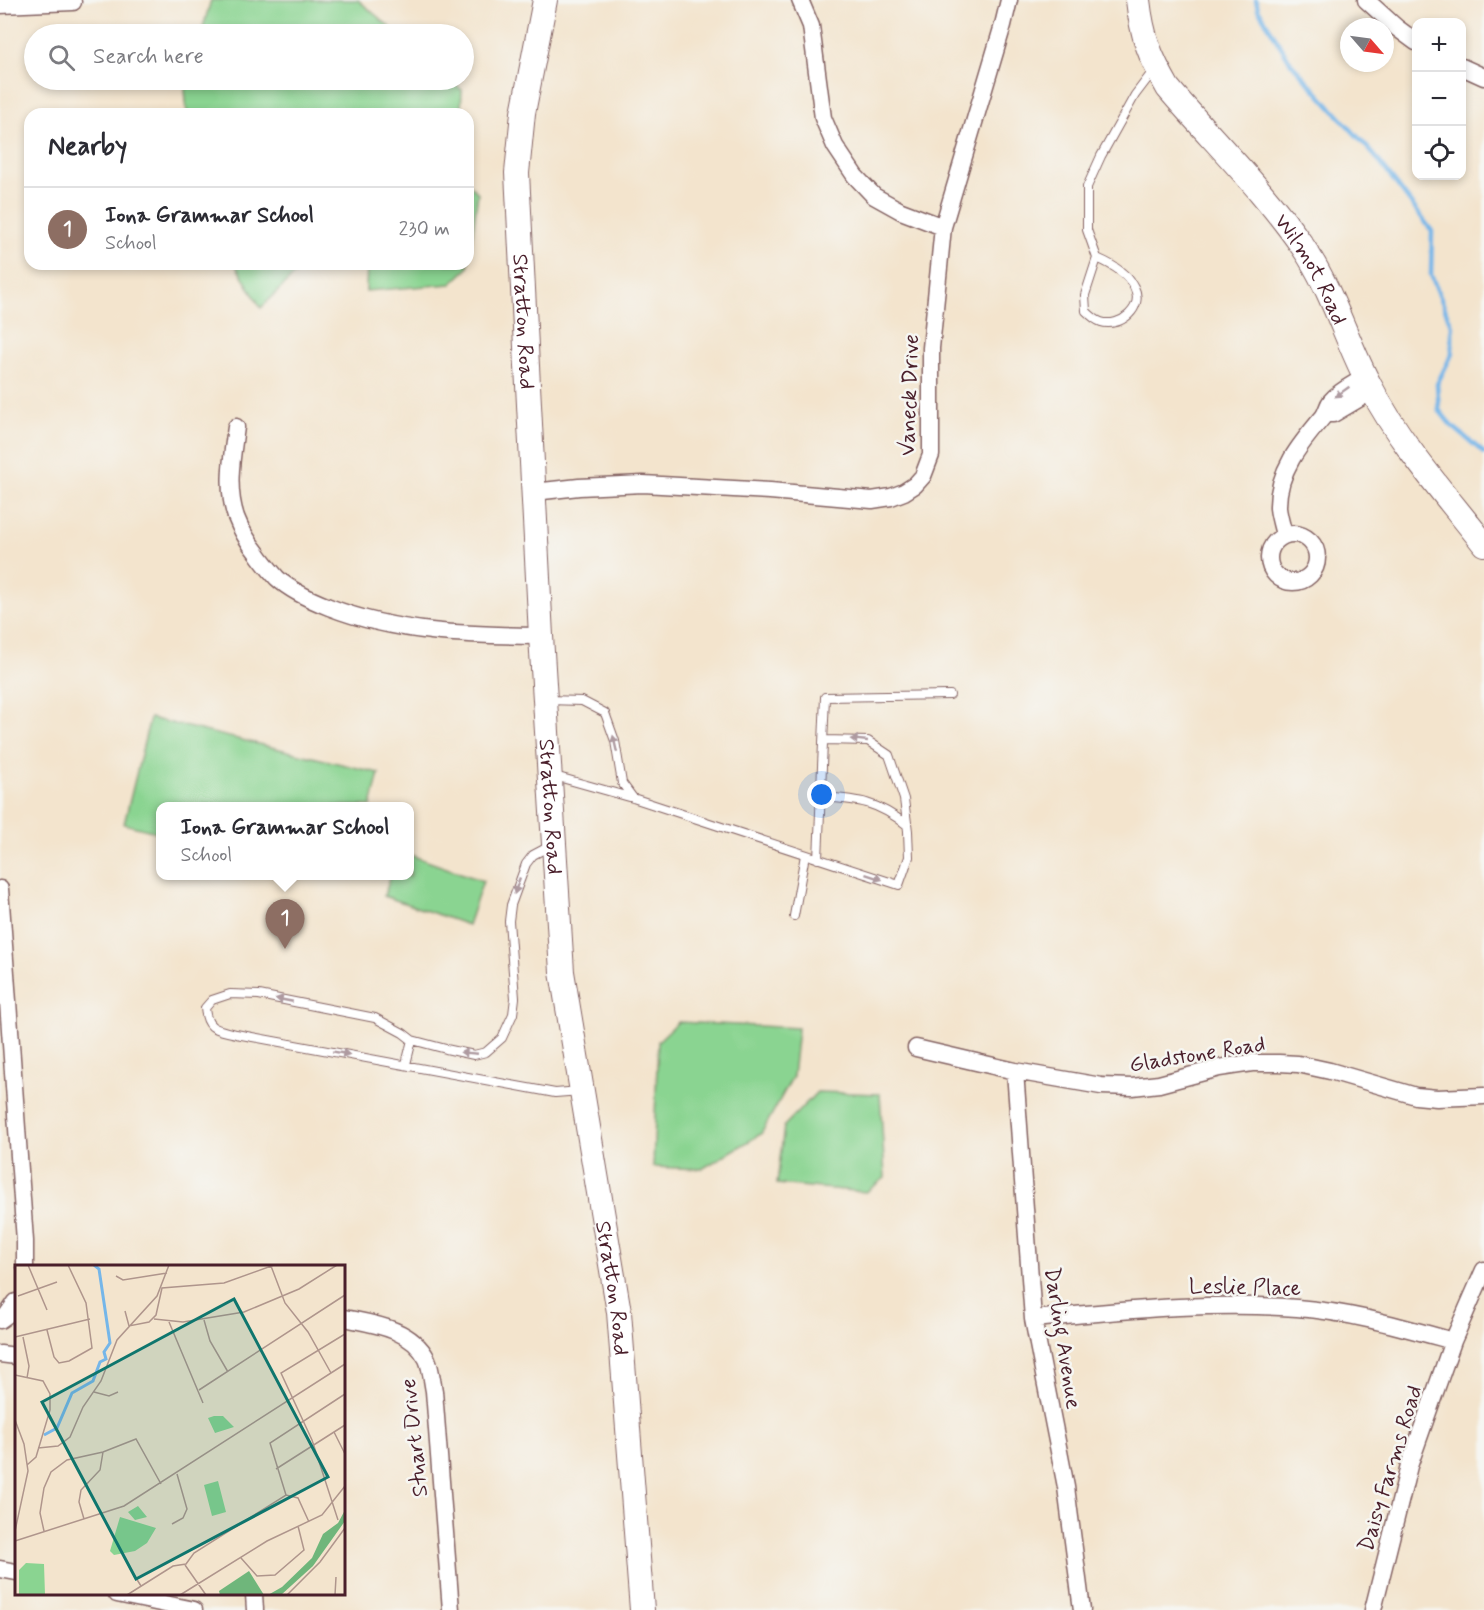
<!DOCTYPE html>
<html lang="en">
<head>
<meta charset="utf-8">
<style>
	body { margin:0; font-family:Mynerve,sans-serif; background:#f2f2f3; color:#2b2b33 }
	.controls { position:absolute; right:18px; top:18px; display:grid; overflow:hidden; border-radius:12px; box-shadow:0 3px 9px #0003 }
	.controls button { width:54px; height:54px; display:grid; place-items:center; padding:0; border:0; border-bottom:2px solid #e1e1e2; background:#fff; color:#2b2b33; font:30px sans-serif }
	.compass { position:absolute; left:1340px; top:18px; width:54px; height:54px; border-radius:50%; background:#fff; box-shadow:0 3px 9px #0003; rotate:118deg }
	.you { position:absolute; left:822px; top:795px; width:21px; height:21px; margin:-15px; border:4px solid #fff; border-radius:50%; background:#1a73e8; box-shadow:0 0 0 9px #1a73e833 }
	.badge { display:grid; place-items:center; width:39px; height:39px; border-radius:50%; background:#d1495b; color:#fff; font-size:20px; font-weight:700 }
	.pin { position:absolute; translate:-50% -50px; filter:drop-shadow(0 2px 3px #0008) }
	.pin::after { content:''; position:absolute; top:32px; width:21px; height:18px; background:inherit; clip-path:polygon(0 0,100% 0,50% 100%) }
	.popup { position:absolute; left:156px; top:802px; width:258px; height:78px; box-sizing:border-box; display:grid; place-content:center; border-radius:12px; background:#fff; filter:drop-shadow(0 2px 4px #0005); font-size:20px; white-space:nowrap; color:#7c7c81 }
	.popup b { font-size:22px; color:#2b2b33 }
	.popup::after { content:''; position:absolute; left:50%; top:100%; margin-left:-12px; border:12px solid transparent; border-top-color:#fff }
	.list { margin:0; padding:0; list-style:none }
	h2 { display:flex; justify-content:space-between; align-items:center; height:78px; margin:0; padding:0 24px; font-size:26px }
	h2 small { font-size:20px; font-weight:400; color:#7c7c81 }
	.list li { display:grid; grid-template-columns:39px 1fr auto; gap:18px; align-items:center; box-sizing:border-box; height:84px; padding:0 24px; border-top:2px solid #e1e1e2 }
	.list b { display:block; font-size:22px; white-space:nowrap }
	.list p { margin:0; font-size:20px; white-space:nowrap; color:#7c7c81 }
	.list em { font-size:20px; font-style:normal; color:#7c7c81 }
	.icon { flex:none; width:33px; height:33px; fill:none; stroke:currentColor; stroke-width:2; stroke-linecap:round; stroke-linejoin:round }
	.map { position:relative; flex:none; width:1484px; height:1610px; overflow:hidden }
	.search { position:absolute; background:#fff; box-shadow:0 3px 9px #0003; left:24px; top:24px; width:450px; height:66px; display:flex; align-items:center; gap:15px; box-sizing:border-box; padding:0 21px; border-radius:33px; color:#7c7c81; font-size:22px }
	.panel { position:absolute; background:#fff; box-shadow:0 3px 9px #0003; left:24px; top:108px; width:450px; height:162px; border-radius:18px }
	.map>svg:first-child { display:block }
	.pitch { fill:#8ad491; stroke:#6a7a5e; stroke-width:1.5 }
	.lines { fill:none; stroke-linecap:round; stroke-linejoin:round }
	.stream { stroke:#75b6e9; stroke-width:4.5 }
	.lane-casing { stroke:#856464; stroke-width:10 }
	.street-casing { stroke:#856464; stroke-width:19 }
	.secondary-casing { stroke:#856464; stroke-width:26 }
	.lane { stroke:#fff; stroke-width:8 }
	.street { stroke:#fff; stroke-width:16 }
	.secondary { stroke:#fff; stroke-width:24 }
	.oneway { fill:#ae9aa0 }
	.labels { text-anchor:middle; stroke-width:5; stroke-linejoin:round; paint-order:stroke }
	.street-label { font-size:22px; fill:#4a1f2b; stroke:#f6f6f2 }
	.inset-river { fill:none; stroke:#75b6e9; stroke-width:3 }
	.inset-road { fill:none; stroke:#af958c; stroke-width:1.5 }
	.view { fill:#0f766e; fill-opacity:0.15; stroke:#0f766e; stroke-width:3 }
	.inset-edge { fill:none; stroke:#4a1f2b; stroke-width:3 }
</style>
</head>
<body>
<div class="map">
<svg width="1484" height="1610" viewBox="0 0 1484 1610">
	<rect width="100%" height="100%" fill="#f6f6f2"/>
	<filter id="ink" filterUnits="userSpaceOnUse"><feTurbulence type="fractalNoise" baseFrequency=".0167" numOctaves="2"/><feDisplacementMap in="SourceGraphic" scale="12" xChannelSelector="R" yChannelSelector="G"/><feConvolveMatrix kernelMatrix="1 2 1 2 8 2 1 2 1" color-interpolation-filters="sRGB"/></filter>
	<filter id="wash" filterUnits="userSpaceOnUse"><feTurbulence type="fractalNoise" baseFrequency=".008" numOctaves="4" result="noise"/><feDisplacementMap in="SourceGraphic" scale="24" xChannelSelector="R" yChannelSelector="G"/><feGaussianBlur stdDeviation="1.35" result="paint"/><feColorMatrix in="noise" values="0 0 0 0 0 0 0 0 0 0 0 0 0 0 0 0 0 1.4 0 .05"/><feComposite in="paint" operator="in"/></filter>
	<g filter="url(#wash)">
		<rect width="100%" height="100%" fill="#f3e4cd"/>
		<path class="pitch" d="M211,0H358L398,34H201Z
			M188,80H449L462,90L461,109L456,114H187L185,89Z
			M468,183L478,193L468,268L451,284L366,291L367,264H468Z
			M235,264H305L261,308Z
			M150,718L379,773L371,806H160V833L124,824Z
			M410,855L483,881L468,925L384,896L391,876H410Z
			M678,1022L798,1028L793,1076L761,1134L702,1169L653,1167L658,1041Z
			M817,1092L880,1094L885,1178L866,1192L777,1184L784,1126Z"/>
		<g class="lines">
			<path class="stream" d="M1256,0L1258,9L1291,63L1375,156L1432,231L1431,275L1452,326V354L1437,384L1439,410L1451,425L1484,453"/>
		</g>
	</g>
	<g filter="url(#ink)">
		<g class="lines">
			<defs>
				<path id="lane" d="M1097,258C1111,264 1127,273 1134,287C1145,308 1120,328 1101,322C1095,320 1090,315 1086,311L1085,295L1097,258L1087,230V187L1101,156L1135,95L1154,70
					M547,700L582,701L605,713L615,741L622,783L633,798
					M551,775L633,798L899,885L909,857L908,831L904,799L889,755L868,741L824,740
					M821,797C860,800 876,801 907,825
					M550,846L533,855L526,864L511,905L509,921L515,998L513,1014L502,1038L486,1052L474,1055L446,1049L412,1040L403,1033L375,1018L259,995L230,994L212,1000L205,1008C207,1031 217,1029 236,1034L555,1093L581,1091
					M818,859L825,697L950,695
					M794,916L805,855
					M406,1064L412,1040"/>
				<path id="street" d="M800,0L811,26L823,118L835,146L855,176L874,196L901,211L943,227
					M1366,0L1397,28L1416,42
					M0,5L73,2
					M1462,67L1484,77
					M1325,414H1333L1372,391
					M236,427C232,457 226,488 236,517C241,530 249,543 257,553C263,562 270,570 277,578C291,591 311,600 329,607C398,634 468,635 541,636
					M534,492L579,487L643,484L770,491L872,500L891,497L904,492L915,485L923,476L931,455V348L943,227L1003,25L1009,0
					M1269 558a24 24 0 1 1 48 0a24 24 0 1 1-48 0Z
					M1284,535C1282,526 1279,517 1278,508C1277,471 1301,443 1323,417C1327,412 1327,406 1331,401C1339,391 1354,384 1365,377
					M0,889L25,1241V1266
					M916,1048L1015,1071L1101,1086L1132,1087L1159,1084L1219,1068L1252,1063H1279L1298,1064L1330,1071L1416,1096L1437,1098L1484,1096
					M1015,1071L1033,1319L1066,1487L1082,1610
					M344,1318C373,1324 411,1328 427,1359C431,1368 432,1381 434,1391L451,1610
					M1033,1319C1121,1311 1209,1301 1297,1308C1351,1312 1402,1327 1453,1341
					M0,1320L7,1315L16,1302
					M0,1354L16,1356
					M0,1569L16,1572
					M117,1594L194,1610
					M254,1594L255,1610
					M1373,1610L1409,1466L1453,1341L1484,1270"/>
				<g id="secondary">
					<path id="s1" d="M545,0L523,113L517,173L541,636L562,972L619,1312L642,1610"/>
					<path id="s2" d="M1138,0C1142,36 1150,57 1168,88C1213,141 1264,190 1303,247C1332,289 1346,341 1370,386C1400,444 1444,493 1484,544"/>
				</g>
			</defs>
			<use href="#lane" class="lane-casing"/>
			<use href="#street" class="street-casing"/>
			<use href="#secondary" class="secondary-casing"/>
			<use href="#lane" class="lane"/>
			<use href="#street" class="street"/>
			<use href="#secondary" class="secondary"/>
		</g>
		<defs><path id="oneway-solid" d="M-6-.8H1V-3.2L6.5 0L1 3.2V.8H-6Z" transform="scale(1.5)"/></defs>
		<g class="oneway">
			<use href="#oneway-solid" transform="translate(1342 392) rotate(145)"/>
			<use href="#oneway-solid" transform="translate(859 740) rotate(-174)"/>
			<use href="#oneway-solid" transform="translate(615 744) rotate(-103)"/>
			<use href="#oneway-solid" transform="translate(874 877) rotate(18)"/>
			<use href="#oneway-solid" transform="translate(517 886) rotate(109)"/>
			<use href="#oneway-solid" transform="translate(284 1000) rotate(-169)"/>
			<use href="#oneway-solid" transform="translate(341 1053) rotate(10)"/>
			<use href="#oneway-solid" transform="translate(469 1053) rotate(-175)"/>
		</g>
	</g>
	<g class="labels">
		<g class="street-label">
			<text dy="8" stroke="none"><textPath href="#s2" startOffset="326">Wilmot Road</textPath></text>
			<text dy="8" stroke="none"><textPath href="#s1" startOffset="324">Stratton Road</textPath></text>
			<text transform="translate(908 395) rotate(-88)" y="8">Vaneck Drive</text>
			<text dy="8" stroke="none"><textPath href="#s1" startOffset="810">Stratton Road</textPath></text>
			<text transform="translate(1197 1053) rotate(-9)" y="8">Gladstone Road</text>
			<text transform="translate(1245 1286) rotate(1)" y="8">Leslie Place</text>
			<text dy="8" stroke="none"><textPath href="#s1" startOffset="1296">Stratton Road</textPath></text>
			<text transform="translate(1064 1338) rotate(81)" y="8">Darling Avenue</text>
			<text transform="translate(413 1438) rotate(-96)" y="8">Stuart Drive</text>
			<text transform="translate(1389 1468) rotate(-73)" y="8">Daisy Farms Road</text>
		</g>
	</g>
	<g transform="translate(15 1265)">
		<rect width="330" height="330" fill="#f3e4cd"/>
		<path d="M330,245V256L298,301L266,330H253L267,322L297,293L308,269L323,258ZM234,306L249,330H205L204,326Z" fill="#6fb67b"/>
		<path d="M199,151H208L219,162L200,168L193,153ZM203,216L211,247L197,251L189,220ZM123,241L132,252L120,255L113,247ZM105,252L141,263L132,278L120,286L99,290L95,286ZM11,298L29,299L30,330H4V305Z" fill="#8ad491"/>
		<path class="inset-river" d="M29,170L42,163L57,128L78,116L85,97L91,94L89,87L95,78L84,4L79,0"/>
		<path class="inset-road" d="M13,0L32,45M256,1L270,38L293,67L316,108M101,11L108,15L152,8M3,31L42,17M110,46L114,61L134,57L141,50L147,23L209,18L259,0M139,54L168,57L229,47L284,24L322,0M189,55L195,76L213,107M154,57L188,138M32,65L39,92L44,98L54,96L77,83L71,38L53,0M0,72L75,54M8,72L14,101L12,113M0,110L28,116L35,129V145L21,192L12,200M184,125L330,30M79,127L94,131L103,127M0,155L9,179L13,206L0,266M319,167L330,189M23,183L43,181L55,172L68,142L86,116L102,75L142,31L154,0M261,204L330,160M271,230L255,178L330,129M69,254L64,237L66,225L85,205L88,187M323,255L297,175L266,108L330,69M157,259L168,253L172,244L162,209M29,266L25,248L29,223L36,207L52,195L88,187L121,174L146,219M0,276L109,241L330,99M226,293L242,311L260,310L289,285L283,261M170,300L191,330M116,305L126,321M112,330L158,301L171,299L179,288L271,230L283,233L294,257M165,330L252,276L307,250L330,221M272,330L305,297L330,263M320,330L321,312"/>
		<path class="view" d="M219,34L313,212L121,314L27,137Z"/>
		<rect width="330" height="330" class="inset-edge"/>
	</g>
</svg>
<div class="controls">
<button>+</button>
<button>−</button>
<button><svg class="icon" aria-label="locate" viewBox="0 0 24 24"><circle cx="12" cy="12" r="6"/><path d="M12 2v4M12 18v4M2 12h4M18 12h4"/></svg></button>
</div>
<svg class="compass" viewBox="-18 -18 36 36"><path d="M0-13l5 13h-10z" fill="#e53935"/><path d="M0 13l5-13h-10z" fill="#7c7c81"/></svg>
<div class="you"></div>
<div class="pin badge" style="left:285px;top:949px;background:#8d6e63">1</div>
<div class="popup"><b>Iona Grammar School</b>School</div>
<div class="search"><svg class="icon" aria-label="search" viewBox="0 0 24 24"><circle cx="10" cy="10" r="6"/><path d="M15 15l6 6"/></svg>Search here</div>
<section class="panel">
<h2>Nearby<small></small></h2>
<ul class="list">
<li><span class="badge" style="background:#8d6e63">1</span><div><b>Iona Grammar School</b><p>School</p></div><em>230 m</em></li>
</ul>
</section>
</div>
</body>
</html>
